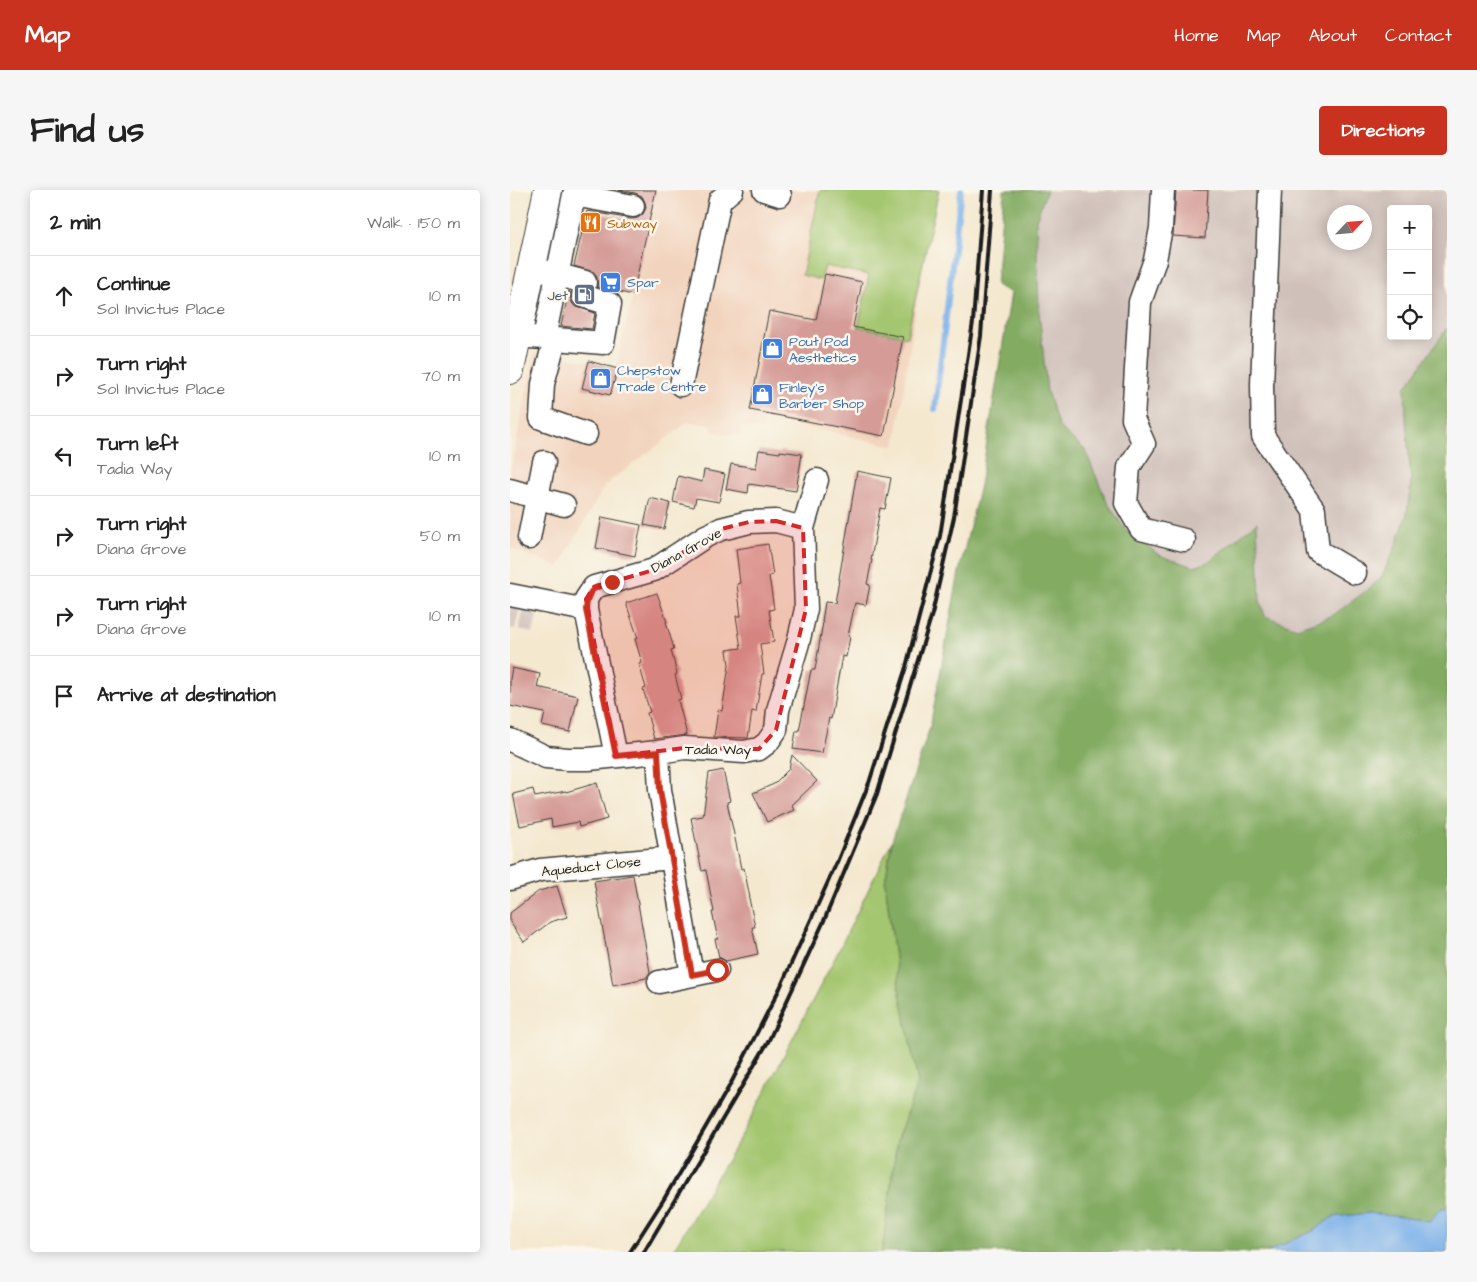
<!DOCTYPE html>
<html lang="en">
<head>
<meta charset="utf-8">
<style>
	body { margin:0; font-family:"Architects Daughter",sans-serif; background:#f6f6f6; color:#222 }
	.controls { position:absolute; right:15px; top:15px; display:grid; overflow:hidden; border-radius:5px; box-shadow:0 2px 12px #0003 }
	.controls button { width:45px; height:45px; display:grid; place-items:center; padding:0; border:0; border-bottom:1px solid #e0e0e0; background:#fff; color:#222; font:25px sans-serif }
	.compass { position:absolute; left:817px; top:15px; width:45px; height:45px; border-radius:50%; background:#fff; box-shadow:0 2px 12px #0003; rotate:64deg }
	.stop { position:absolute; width:15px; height:15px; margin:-11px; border:4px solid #c8321e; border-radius:50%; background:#fff }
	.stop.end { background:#c8321e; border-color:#fff; box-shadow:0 1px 5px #0008 }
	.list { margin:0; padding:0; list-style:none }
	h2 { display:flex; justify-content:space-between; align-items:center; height:65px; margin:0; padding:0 20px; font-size:21px }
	h2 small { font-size:16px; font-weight:400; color:#767676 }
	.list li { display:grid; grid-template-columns:32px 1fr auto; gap:15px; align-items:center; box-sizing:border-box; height:80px; padding:0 20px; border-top:1px solid #e0e0e0 }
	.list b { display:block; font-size:19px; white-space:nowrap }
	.list p { margin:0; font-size:16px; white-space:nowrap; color:#767676 }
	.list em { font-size:16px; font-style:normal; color:#767676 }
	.icon { flex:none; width:28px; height:28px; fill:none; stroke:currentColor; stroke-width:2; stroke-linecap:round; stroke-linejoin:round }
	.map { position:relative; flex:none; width:937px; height:1062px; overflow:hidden; border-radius:5px }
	header { display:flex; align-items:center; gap:30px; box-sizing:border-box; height:70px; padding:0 25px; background:#c8321e; color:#fff }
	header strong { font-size:24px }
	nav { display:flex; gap:28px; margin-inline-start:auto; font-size:18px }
	.intro { display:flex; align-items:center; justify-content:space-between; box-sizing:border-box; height:120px; padding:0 30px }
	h1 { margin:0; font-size:35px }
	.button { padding:12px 22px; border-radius:5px; background:#c8321e; color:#fff; font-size:18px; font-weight:700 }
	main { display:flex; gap:30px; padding:0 30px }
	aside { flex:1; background:#fff; border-radius:5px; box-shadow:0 2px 12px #0003 }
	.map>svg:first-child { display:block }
	.built { fill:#f2d4be }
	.industrial { fill:#cfc0ba; fill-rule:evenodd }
	.green { fill:#a4c66f; stroke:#607146 }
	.forest { fill:#83ab62; stroke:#50643f }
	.water { fill:#7cb1ea; stroke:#4c6683 }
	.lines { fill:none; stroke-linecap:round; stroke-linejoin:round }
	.stream { stroke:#7cb1ea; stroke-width:6 }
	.building { fill:#d59b97 }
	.minor-casing { stroke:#3c3b37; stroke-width:25 }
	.major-casing { stroke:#3c3b37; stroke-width:30 }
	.minor { stroke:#fff; stroke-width:22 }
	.major { stroke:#fff; stroke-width:28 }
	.rail { stroke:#1c1c1c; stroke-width:4 }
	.route { stroke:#c8321e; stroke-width:6 }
	.marked { fill:#d62828; fill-opacity:0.2; stroke:#d62828; stroke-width:4; stroke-dasharray:10 6; stroke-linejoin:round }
	.labels { text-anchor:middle; stroke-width:5; stroke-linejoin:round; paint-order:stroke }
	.food-label { font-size:14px; fill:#c56008; stroke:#fbf7ec; text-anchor:start }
	.shop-label { font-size:14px; fill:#366cbe; stroke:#fbf7ec; text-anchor:start }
	.service-label { font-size:14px; fill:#4e5e75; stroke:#fbf7ec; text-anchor:end }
	.street-label { font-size:14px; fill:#1c1c1c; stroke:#fbf7ec }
</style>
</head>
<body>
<header>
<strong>Map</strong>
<nav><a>Home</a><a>Map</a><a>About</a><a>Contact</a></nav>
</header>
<div class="intro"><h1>Find us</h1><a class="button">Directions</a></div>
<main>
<aside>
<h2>2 min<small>Walk · 150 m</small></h2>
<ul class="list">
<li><svg class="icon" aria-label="ahead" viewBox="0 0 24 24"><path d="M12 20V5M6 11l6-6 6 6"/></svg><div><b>Continue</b><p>Sol Invictus Place</p></div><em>10 m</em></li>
<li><svg class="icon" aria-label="right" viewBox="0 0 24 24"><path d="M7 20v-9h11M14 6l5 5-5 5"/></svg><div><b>Turn right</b><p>Sol Invictus Place</p></div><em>70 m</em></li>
<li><svg class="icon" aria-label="left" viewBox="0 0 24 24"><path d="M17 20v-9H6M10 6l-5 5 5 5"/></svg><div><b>Turn left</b><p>Tadia Way</p></div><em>10 m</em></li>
<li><svg class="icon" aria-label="right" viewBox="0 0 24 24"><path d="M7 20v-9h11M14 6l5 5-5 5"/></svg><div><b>Turn right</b><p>Diana Grove</p></div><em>50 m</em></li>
<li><svg class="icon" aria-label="right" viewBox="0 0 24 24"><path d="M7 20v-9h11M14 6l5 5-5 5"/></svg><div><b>Turn right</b><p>Diana Grove</p></div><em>10 m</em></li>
<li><svg class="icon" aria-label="arrive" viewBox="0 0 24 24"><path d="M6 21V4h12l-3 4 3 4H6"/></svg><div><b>Arrive at destination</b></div></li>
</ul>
</aside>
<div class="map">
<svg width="937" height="1062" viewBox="0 0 937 1062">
	<rect width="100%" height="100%" fill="#fbf7ec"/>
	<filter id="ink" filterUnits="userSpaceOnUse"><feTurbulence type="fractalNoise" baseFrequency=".02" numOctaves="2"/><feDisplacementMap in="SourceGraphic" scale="10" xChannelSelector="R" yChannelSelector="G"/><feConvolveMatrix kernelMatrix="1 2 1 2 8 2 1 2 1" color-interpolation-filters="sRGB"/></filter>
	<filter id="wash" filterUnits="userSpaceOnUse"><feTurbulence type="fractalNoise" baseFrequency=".0096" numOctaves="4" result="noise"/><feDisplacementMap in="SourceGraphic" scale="20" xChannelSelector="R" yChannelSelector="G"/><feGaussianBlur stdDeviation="1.12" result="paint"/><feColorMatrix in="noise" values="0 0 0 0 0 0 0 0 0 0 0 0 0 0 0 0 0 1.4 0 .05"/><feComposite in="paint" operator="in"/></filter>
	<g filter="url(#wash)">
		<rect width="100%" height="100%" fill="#f4e8cf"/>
		<path class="built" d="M88,0H424L385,256L255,228L251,239L231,237L230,246L202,242V235L178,232L95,295L49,377L0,358V281L25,163L79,171L73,198L100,205L140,29L88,18Z"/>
		<path class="industrial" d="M537,0H937V138L895,198L896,230L901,291L897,324L887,353L871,388L856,401L822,426L788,438L755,426L750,411L746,332L698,373L684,377L649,365L615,339L597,312L575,260L549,237L537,202L529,120L526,30ZM881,19H918V146H881ZM824,22H854V52H824Z
			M0,415L10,417L5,439L0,438Z
			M14,418L28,421L23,443L9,440Z"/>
		<path class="green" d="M310,0H429L397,147L348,137L359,85L315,76L311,90L292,85Z
			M382,651L375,692L389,798L408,892L387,950L372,1062H162L235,940L327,764Z"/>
		<path class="forest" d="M494,0H537L526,30L529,120L537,202L549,237L575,260L597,312L615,339L649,365L684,377L698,372L747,332L750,411L755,426L787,438L822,426L856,401L871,388L887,353L897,324L901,291L896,230L895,198L937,138V1018H931L920,1031L859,1023L823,1027L803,1041L757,1062H372L387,950L408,892L389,798L375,692L382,651L420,537L449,382L470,295L501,103L486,95Z"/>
		<path class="water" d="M931,1018H937V1062H757L803,1041L823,1027L859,1023L920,1031Z"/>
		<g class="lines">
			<path class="stream" d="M425,219L451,0"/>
		</g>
		<g id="blocks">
			<path class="building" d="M109,0H146L123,105L88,97L87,88L84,82L64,76L77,21L121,29L128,28L133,24L136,18L135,12L132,6L125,3Z
				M666,0H698L695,48L663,46Z
				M315,84L352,92L343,137L393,147L374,246L240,220L259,121L306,130Z
				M59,101L60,102L61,111L64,116L85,123L82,139L51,136Z
				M79,171L108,179L100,205L72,198Z
				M249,260L270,263V261L292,264L286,301L239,294L238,303L216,299L221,274L246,278Z
				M194,280L215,284L209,312L186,308L184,317L163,312L168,286L192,292Z
				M347,281L381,288L375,319L370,318L361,370H362L357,394L360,395L356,415L345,413L338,446L340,447L336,467L332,466L321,529L319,528L312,563L283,559L286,541H289L301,480H305L313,432H312L315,412L325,413Z
				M140,308L160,313L154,339L134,335Z
				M92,327L131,335L125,366L86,358Z
				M258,354L263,385L259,386L264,419L259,420L264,452L250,454L254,484H252L246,522L242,521L238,548L204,547L208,520L212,521L219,475L217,460L231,458L226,426H231L227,394L230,393L226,359Z
				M147,403L157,432H156L164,459L161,460L167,484L165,485L171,509L168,510L177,545L144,549L137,523L140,522L133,499L136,498L129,474L132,473L125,449L128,448L116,413Z
				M2,478L30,484L27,497L68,506L60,542L32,536L35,523L0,516V489Z
				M282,565L307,591L282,615L284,620L257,632L243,603L264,594L279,579Z
				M213,580L220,611L217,612L227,658L231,679L234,678L240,708H239L245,737H242L248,764L216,771L209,767L205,749H208L202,722H204L196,680L192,681L181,628L193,626L199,583Z
				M87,593L97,629L69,637L68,632L42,637L41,629L10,636L3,604L23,599L25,607L56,601V602Z
				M123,685L140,782L136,788L103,795L84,691Z
				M47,696L57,727L40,732L14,752L0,732V723L29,701Z"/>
		</g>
	</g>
	<g filter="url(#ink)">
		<use href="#blocks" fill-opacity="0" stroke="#3c3b37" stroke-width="1"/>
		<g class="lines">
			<defs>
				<path id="minor" d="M254,0L270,5
					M653,0L651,38L645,70L630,112L623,229L634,254L619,277L616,313L631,339L674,350
					M760,0L752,195L753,246L804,320L808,361L845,383
					M64,5L123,16
					M22,78L75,92L73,106L100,114L93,153L34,148
					M19,147L34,148L65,0
					M45,149L33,194L31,228L76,244
					M171,195L210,10L222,0
					M0,300L54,315
					M19,348L34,272
					M0,405L76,420
					M0,550L36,567L58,569H79L148,562L175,558L234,562L249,559L257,553L266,540L268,520L288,453L296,419L293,338L307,290
					M148,562L150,600L182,785
					M106,566L76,420V409L84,397L144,380L196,346L211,339L239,332L266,331L293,338
					M0,689L30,680L162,668
					M149,792L207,780"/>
				<path id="major" d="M0,180L38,0"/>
			</defs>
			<use href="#minor" class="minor-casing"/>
			<use href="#major" class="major-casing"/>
			<use href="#minor" class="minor"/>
			<use href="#major" class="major"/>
			<path class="rail" d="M120,1062L154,1009L220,895L270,798L327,672L359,593L396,477L430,346L463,132L473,0
				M134,1062L258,852L313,733L367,604L422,424L444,327L471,146L482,0"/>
		</g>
	</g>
	<g class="lines" filter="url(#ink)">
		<path class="route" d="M102,392C84,397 77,399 76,420L106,566L148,562L150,600L182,785L207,780"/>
	</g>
	<path class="marked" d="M266,331L293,338L296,419L266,540L249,559L175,558L106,566L76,409L84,397L144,380L211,339L239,332Z"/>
	<defs>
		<symbol id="restaurant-square" viewBox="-11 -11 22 22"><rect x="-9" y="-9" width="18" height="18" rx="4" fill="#e8710a" stroke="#fbf7ec"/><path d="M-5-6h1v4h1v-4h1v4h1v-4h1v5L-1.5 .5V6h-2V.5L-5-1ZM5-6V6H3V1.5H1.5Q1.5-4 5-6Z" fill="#fff"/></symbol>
		<symbol id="supermarket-square" viewBox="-11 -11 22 22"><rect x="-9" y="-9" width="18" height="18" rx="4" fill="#3f7fe0" stroke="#fbf7ec"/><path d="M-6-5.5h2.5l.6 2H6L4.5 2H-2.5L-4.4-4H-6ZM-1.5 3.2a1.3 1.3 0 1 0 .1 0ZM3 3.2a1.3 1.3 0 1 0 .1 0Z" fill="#fff"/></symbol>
		<symbol id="fuel-square" viewBox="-11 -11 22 22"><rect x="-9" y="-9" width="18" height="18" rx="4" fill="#5c6f8a" stroke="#fbf7ec"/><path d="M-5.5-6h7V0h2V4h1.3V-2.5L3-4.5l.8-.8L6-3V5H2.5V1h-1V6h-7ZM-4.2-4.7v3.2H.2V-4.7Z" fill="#fff"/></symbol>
		<symbol id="shop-square" viewBox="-11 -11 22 22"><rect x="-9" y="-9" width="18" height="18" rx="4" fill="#3f7fe0" stroke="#fbf7ec"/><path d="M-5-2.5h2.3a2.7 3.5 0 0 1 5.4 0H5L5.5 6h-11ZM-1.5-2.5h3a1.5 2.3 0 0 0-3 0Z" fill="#fff"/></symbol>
	</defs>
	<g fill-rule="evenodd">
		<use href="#restaurant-square" x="68" y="20" width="25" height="25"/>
		<use href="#supermarket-square" x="88" y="80" width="25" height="25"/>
		<use href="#fuel-square" x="62" y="92" width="25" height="25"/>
		<use href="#shop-square" x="250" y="146" width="25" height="25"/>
		<use href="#shop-square" x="78" y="176" width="25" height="25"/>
		<use href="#shop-square" x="240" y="192" width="25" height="25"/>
	</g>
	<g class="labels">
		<g class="food-label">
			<text x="97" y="38">Subway</text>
		</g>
		<g class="shop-label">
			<text x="117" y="97">Spar</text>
			<text x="279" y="156">Pout Pod<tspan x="279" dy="16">Aesthetics</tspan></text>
			<text x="107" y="185">Chepstow<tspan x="107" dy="16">Trade Centre</tspan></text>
			<text x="269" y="202">Finley's<tspan x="269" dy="16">Barber Shop</tspan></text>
		</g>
		<g class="service-label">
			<text x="58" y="110">Jet</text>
		</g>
		<g class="street-label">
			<text transform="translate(176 360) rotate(-29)" y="5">Diana Grove</text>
			<text x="208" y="564">Tadia Way</text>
			<text transform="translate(81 676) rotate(-6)" y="5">Aqueduct Close</text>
		</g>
	</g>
</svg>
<div class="controls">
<button>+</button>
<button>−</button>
<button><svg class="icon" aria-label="locate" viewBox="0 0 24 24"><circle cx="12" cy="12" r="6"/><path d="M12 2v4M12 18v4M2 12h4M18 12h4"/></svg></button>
</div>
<svg class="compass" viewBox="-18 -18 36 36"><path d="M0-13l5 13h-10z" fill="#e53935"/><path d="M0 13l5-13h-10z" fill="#767676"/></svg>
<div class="stop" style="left:207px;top:780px"></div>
<div class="stop end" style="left:102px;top:392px"></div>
</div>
</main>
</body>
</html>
